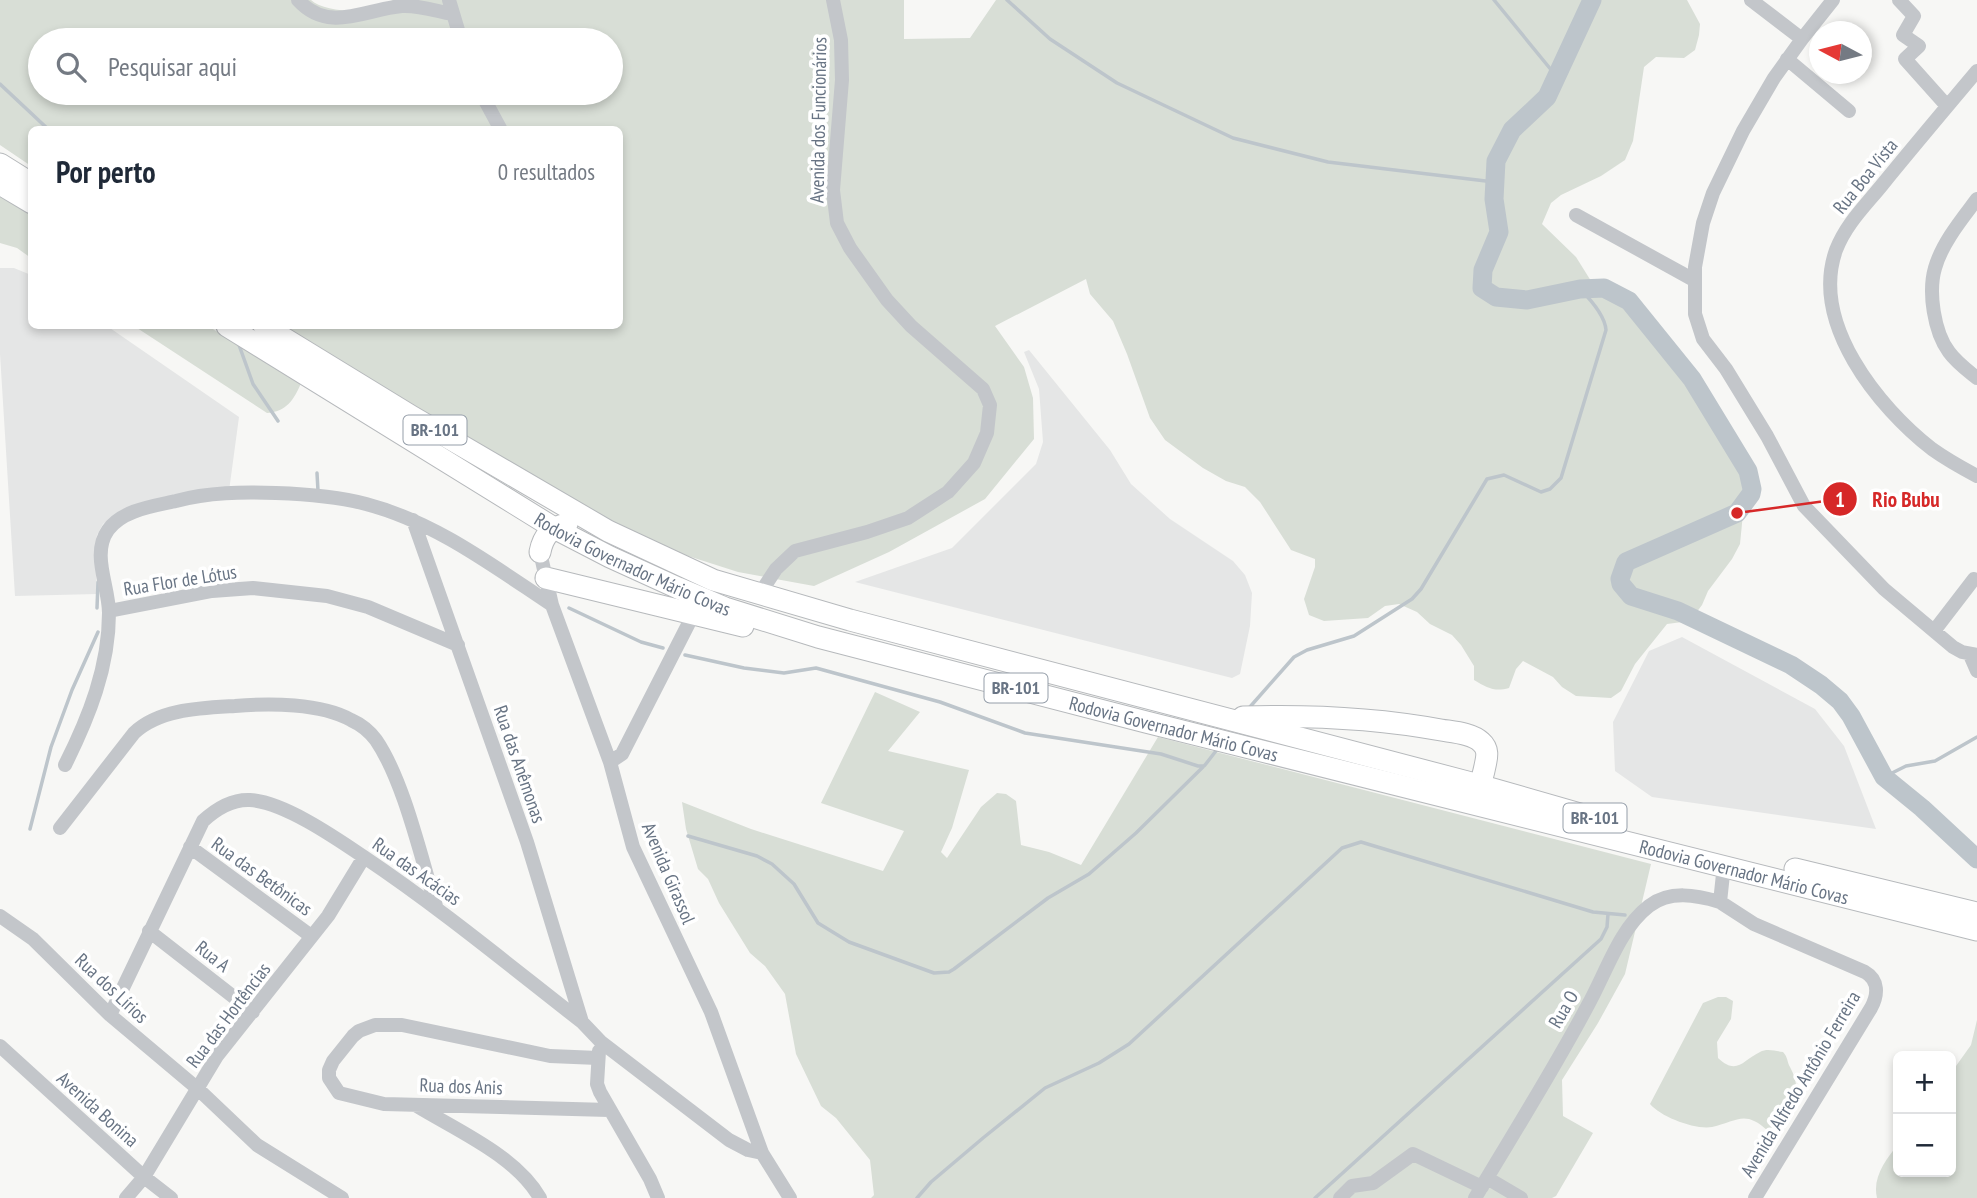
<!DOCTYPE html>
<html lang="pt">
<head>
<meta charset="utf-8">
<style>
	body { margin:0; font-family:"PT Sans Narrow",sans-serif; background:#f2f2f3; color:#1f2937 }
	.controls { position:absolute; right:21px; bottom:21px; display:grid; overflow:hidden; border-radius:10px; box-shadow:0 4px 10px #0003 }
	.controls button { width:63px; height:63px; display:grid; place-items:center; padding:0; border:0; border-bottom:2px solid #e0e1e3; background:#fff; color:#1f2937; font:35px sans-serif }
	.compass { position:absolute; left:1809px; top:21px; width:63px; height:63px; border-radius:50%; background:#fff; box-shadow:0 4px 10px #0003; rotate:277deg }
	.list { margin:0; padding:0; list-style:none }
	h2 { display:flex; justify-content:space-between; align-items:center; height:91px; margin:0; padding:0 28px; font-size:30px }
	h2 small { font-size:23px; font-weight:400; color:#747a83 }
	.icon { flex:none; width:38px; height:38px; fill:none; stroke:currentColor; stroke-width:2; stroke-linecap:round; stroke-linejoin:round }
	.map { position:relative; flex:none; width:1977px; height:1198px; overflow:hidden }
	.search { position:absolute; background:#fff; box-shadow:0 4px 10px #0003; left:28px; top:28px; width:595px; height:77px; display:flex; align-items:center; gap:18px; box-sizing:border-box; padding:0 24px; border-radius:38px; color:#747a83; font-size:26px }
	.panel { position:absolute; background:#fff; box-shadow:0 4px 10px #0003; left:28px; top:126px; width:595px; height:203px; border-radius:10px }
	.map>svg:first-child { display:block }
	.built { fill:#e5e6e6 }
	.green { fill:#d8ded6; fill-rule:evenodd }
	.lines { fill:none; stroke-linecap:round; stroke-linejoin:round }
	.stream { stroke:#bdc5cb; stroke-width:3.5 }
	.river { stroke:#bdc5cb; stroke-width:19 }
	.highway-casing { stroke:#b6b9bc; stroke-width:23 }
	.minor { stroke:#c3c6ca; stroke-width:14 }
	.highway { stroke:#fff; stroke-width:21 }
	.labels { text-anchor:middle; stroke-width:7; stroke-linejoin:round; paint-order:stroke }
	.shield { fill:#fff; stroke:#959ea9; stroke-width:2 }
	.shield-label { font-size:18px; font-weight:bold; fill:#687484 }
	.street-label { font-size:19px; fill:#687484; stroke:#fff }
	.leader { fill:none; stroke:#d62828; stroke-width:2.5 }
	.callout-dot { fill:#d62828; stroke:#fff; stroke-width:2.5 }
	.mark-label { font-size:21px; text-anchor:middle; font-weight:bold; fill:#fff }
	.callout-label { font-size:21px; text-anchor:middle; font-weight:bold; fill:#d62828; stroke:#fff; stroke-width:7; stroke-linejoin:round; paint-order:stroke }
</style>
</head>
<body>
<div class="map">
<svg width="1977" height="1198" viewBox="0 0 1977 1198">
	<rect width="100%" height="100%" fill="#f7f7f5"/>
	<path class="built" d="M0,268H14L31,275L32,326H107L239,417L229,491L114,516L103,524L97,535L95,548L97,594L15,596L0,354Z
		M1029,350L1110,450L1131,484L1170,519L1233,561L1245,575L1252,593L1250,626L1240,674L1232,678L855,582L952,548L1036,464L1043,442L1039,389L1024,352Z
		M1682,637L1815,709L1844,746L1876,829L1652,797L1615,771L1613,722L1649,651Z"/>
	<path class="green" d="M0,0H311C324,12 362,13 378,8C383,6 388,3 393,0H904V39L970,38L996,0H1687L1700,24L1699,35L1695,50L1684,58L1656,57L1644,67L1633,141L1625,160L1601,176L1561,195L1551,203L1542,224L1576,257L1596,289L1621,299L1634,300L1639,304L1646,319L1657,328L1712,399L1736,441L1747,473L1740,544L1732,559L1708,591L1702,605L1690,621L1667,624L1635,664L1621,691L1611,698L1576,696L1562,687L1553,677L1523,661L1516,669L1509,688C1495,692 1487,688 1474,680V666L1461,645L1452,635L1430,624L1417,612L1399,604L1385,606L1368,618L1324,621L1309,615L1304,599L1315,567V559L1291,550L1260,502L1245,487L1226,481L1203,468L1165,440L1150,418L1127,354L1113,321L1090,294L1086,279L995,326L1024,367L1033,398L1034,439L985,499L889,552L814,586L738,572L660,547L581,508L279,326H620V130H32L31,166L0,145ZM40,40H611V93H40Z
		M0,196L31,214V258L17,248L0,243Z
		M134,326H208L301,383C294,400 286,412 267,413Z
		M875,692L920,712L888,751L969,770L952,828L941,852L947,858L981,807L997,793L1006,794L1016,801L1021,845L1049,852L1081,865L1158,737L1651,864L1625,974L1598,1023L1562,1080L1563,1116L1593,1133L1556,1196L1552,1198H1513L1509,1195L1507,1198H871L874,1195L870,1160L836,1118L821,1106L796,1054L785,994L765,966L750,953L719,903L708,879L698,869L686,829L682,802L751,829L883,871L904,831L821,803Z
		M1718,997H1726L1733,1001L1731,1019L1717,1042L1718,1058C1737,1076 1743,1060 1760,1052C1767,1048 1775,1051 1783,1052C1788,1057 1787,1062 1790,1067C1805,1094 1791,1114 1768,1131C1744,1109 1737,1122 1712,1127C1695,1130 1661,1117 1650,1104L1703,1003Z
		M1977,1020V1198H1877C1872,1177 1886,1160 1898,1144V1172H1951V1073L1971,1045Z"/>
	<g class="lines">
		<path class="stream" d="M1007,0L1050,39L1117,83L1233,138L1328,162L1494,182
			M1494,0L1557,77
			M0,84L49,130
			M239,345L253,384L278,421
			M317,473L318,491
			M97,608L98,582
			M569,608L641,642L663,648
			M685,655L744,668L784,673L816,668L940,702L1025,733L1161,754L1198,766H1204
			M1249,708L1294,657L1307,650L1354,636L1412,599L1421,589L1487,479L1504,475L1541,492L1550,489L1561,478L1606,330C1605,316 1590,299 1580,289
			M1884,777L1906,766L1935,761L1977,737
			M30,829L51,747L72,690L98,632
			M688,836L757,856L772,864L794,884L818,923L849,942L934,973L949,972L954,969L1048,898L1089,874L1136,833L1205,765L1219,747
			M917,1198L931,1182L983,1138L1045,1088L1099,1063L1129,1044L1342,848L1361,842L1593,912L1625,915
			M1315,1198L1601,939L1607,927L1608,914"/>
		<path class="river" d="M1592,0L1547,97L1512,130L1496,161L1494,199L1499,232L1483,270L1482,288L1496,297L1527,300L1580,289L1604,288L1629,301L1692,379L1748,471L1752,489L1751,494L1737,513L1626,562L1620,579L1621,584L1631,596L1678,611L1791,665L1821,685L1840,701L1851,716L1884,777L1922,808L1977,859"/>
		<defs>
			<g id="highway">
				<path d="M0,164L32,184"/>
				<path d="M0,184L32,203"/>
				<path id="s1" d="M227,326L554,528L610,557L678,588L725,608L818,637L1146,722L1977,930"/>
				<path d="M264,326L411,416L608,531L713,580L850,620L1479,785L1608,822"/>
				<path d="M540,552C543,536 551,527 567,524"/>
				<path d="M546,578L743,626"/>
				<path d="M1243,717C1309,715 1376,718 1441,730C1453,732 1472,733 1481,742C1489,749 1487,757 1485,766C1483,776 1480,789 1471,794"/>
				<path d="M1795,869L1977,913"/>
			</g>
		</defs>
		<use href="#highway" class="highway-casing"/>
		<path class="minor" d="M298,0C329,34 365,9 402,6C419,5 436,11 452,14
			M449,0L461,40
			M1751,0L1802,39
			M1833,0L1802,39L1774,78L1743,131L1713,193L1703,223L1695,267V314L1703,339L1726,369L1767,436L1804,506L1884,589L1953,647L1962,652L1977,655
			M1899,0L1914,16L1903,35L1919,46L1905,59L1947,106
			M1787,59L1849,111
			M1977,71C1945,109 1913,147 1882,185C1865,206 1846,224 1836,250C1810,323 1878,407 1932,449C1946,459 1962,468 1977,476
			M481,93L501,130
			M1977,199C1962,219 1942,243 1935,268C1928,292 1934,332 1949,352C1957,363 1967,370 1977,378
			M1576,215L1694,280
			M413,520L527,842L582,1022
			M540,552L552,605L610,762L633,847L711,1012L762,1153L790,1198
			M759,595L776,569L795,551L867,532L908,518L948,492L974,463L987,433L990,405L983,389L911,326L887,300L850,248L837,223L833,190L842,80L841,40L833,0
			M109,611L212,591L253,588L327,596L368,607L458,645
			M1934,631L1974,579
			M1970,655L1977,671
			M610,762L622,754L693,615
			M65,765C89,717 109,667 109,613C109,586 91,554 108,530C122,510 154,506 176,501C209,492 242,492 276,493C306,494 336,496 366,504C435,522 493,566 552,605
			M60,828L134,733C159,709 201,708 235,706C269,703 321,703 351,720C360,724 370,732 376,740C404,781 421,858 436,906
			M190,847L311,936
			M1724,865L1720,902L1754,924L1865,972C1879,980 1878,995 1871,1008L1755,1198
			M0,916L33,939L110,1015L198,1089L257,1145L342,1198
			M149,931L253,1012
			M110,1015L203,821C216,809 231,799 250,800C284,802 336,838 364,857C440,908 510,966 582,1022L601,1042L729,1140L748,1150L762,1153
			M0,1046L144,1177L171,1198
			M599,1051L597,1084L600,1092L650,1179L658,1198
			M598,1058L550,1056L402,1025H375L359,1031L353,1036L333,1061L329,1070V1078L339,1093L384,1104L609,1110
			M417,1106C458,1131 516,1156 540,1198
			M1487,1178L1521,1198
			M126,1198L144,1177L217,1056L328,916L364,857
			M1340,1198L1352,1186L1373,1183L1413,1154L1482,1187
			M1475,1198C1513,1134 1553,1071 1588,1005C1606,973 1619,929 1649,906C1670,890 1696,895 1720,902"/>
		<use href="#highway" class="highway"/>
	</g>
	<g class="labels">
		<g class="shield">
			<rect x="403.5" y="415.5" width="63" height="29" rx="5"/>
			<rect x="984.5" y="673.5" width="63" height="29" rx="5"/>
			<rect x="1563.5" y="803.5" width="63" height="29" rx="5"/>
		</g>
		<g class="shield-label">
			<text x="435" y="436">BR-101</text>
			<text x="1016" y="694">BR-101</text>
			<text x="1595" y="824">BR-101</text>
		</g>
		<g class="street-label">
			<text transform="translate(818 120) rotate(-89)" y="7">Avenida dos Funcionários</text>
			<text transform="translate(1865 176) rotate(-51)" y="7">Rua Boa Vista</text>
			<text dy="7" stroke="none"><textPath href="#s1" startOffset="471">Rodovia Governador Mário Covas</textPath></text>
			<text transform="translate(180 580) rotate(-9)" y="7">Rua Flor de Lótus</text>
			<text dy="7" stroke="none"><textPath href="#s1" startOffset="1038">Rodovia Governador Mário Covas</textPath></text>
			<text transform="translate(520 764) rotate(71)" y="7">Rua das Anêmonas</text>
			<text transform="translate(417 871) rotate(35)" y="7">Rua das Acácias</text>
			<text dy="7" stroke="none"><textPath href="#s1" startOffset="1626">Rodovia Governador Mário Covas</textPath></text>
			<text transform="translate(669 873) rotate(67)" y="7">Avenida Girassol</text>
			<text transform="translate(262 876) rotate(36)" y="7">Rua das Betônicas</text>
			<text transform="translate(213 956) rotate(38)" y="7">Rua A</text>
			<text transform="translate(112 988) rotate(43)" y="7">Rua dos Lírios</text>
			<text transform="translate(1563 1009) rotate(-60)" y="7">Rua O</text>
			<text transform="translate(228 1015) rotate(-53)" y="7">Rua das Hortências</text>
			<text transform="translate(1800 1084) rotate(-59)" y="7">Avenida Alfredo Antônio Ferreira</text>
			<text transform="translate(461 1086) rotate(2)" y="7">Rua dos Anis</text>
			<text transform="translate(98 1109) rotate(42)" y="7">Avenida Bonina</text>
		</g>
	</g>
	<path class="leader" d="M1737 513L1840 499"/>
	<g class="callout-dot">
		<circle cx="1737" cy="513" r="7"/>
		<circle cx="1840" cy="499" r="18"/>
	</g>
	<g class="mark-label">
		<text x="1840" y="507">1</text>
	</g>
	<g class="callout-label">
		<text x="1906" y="507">Rio Bubu</text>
	</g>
</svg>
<div class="controls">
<button>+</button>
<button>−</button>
</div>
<svg class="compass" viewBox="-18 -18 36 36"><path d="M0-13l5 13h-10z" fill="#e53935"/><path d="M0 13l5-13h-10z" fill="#747a83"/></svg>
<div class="search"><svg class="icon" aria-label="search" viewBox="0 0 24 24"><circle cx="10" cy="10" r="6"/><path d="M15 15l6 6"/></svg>Pesquisar aqui</div>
<section class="panel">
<h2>Por perto<small>0 resultados</small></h2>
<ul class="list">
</ul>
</section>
</div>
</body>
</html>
